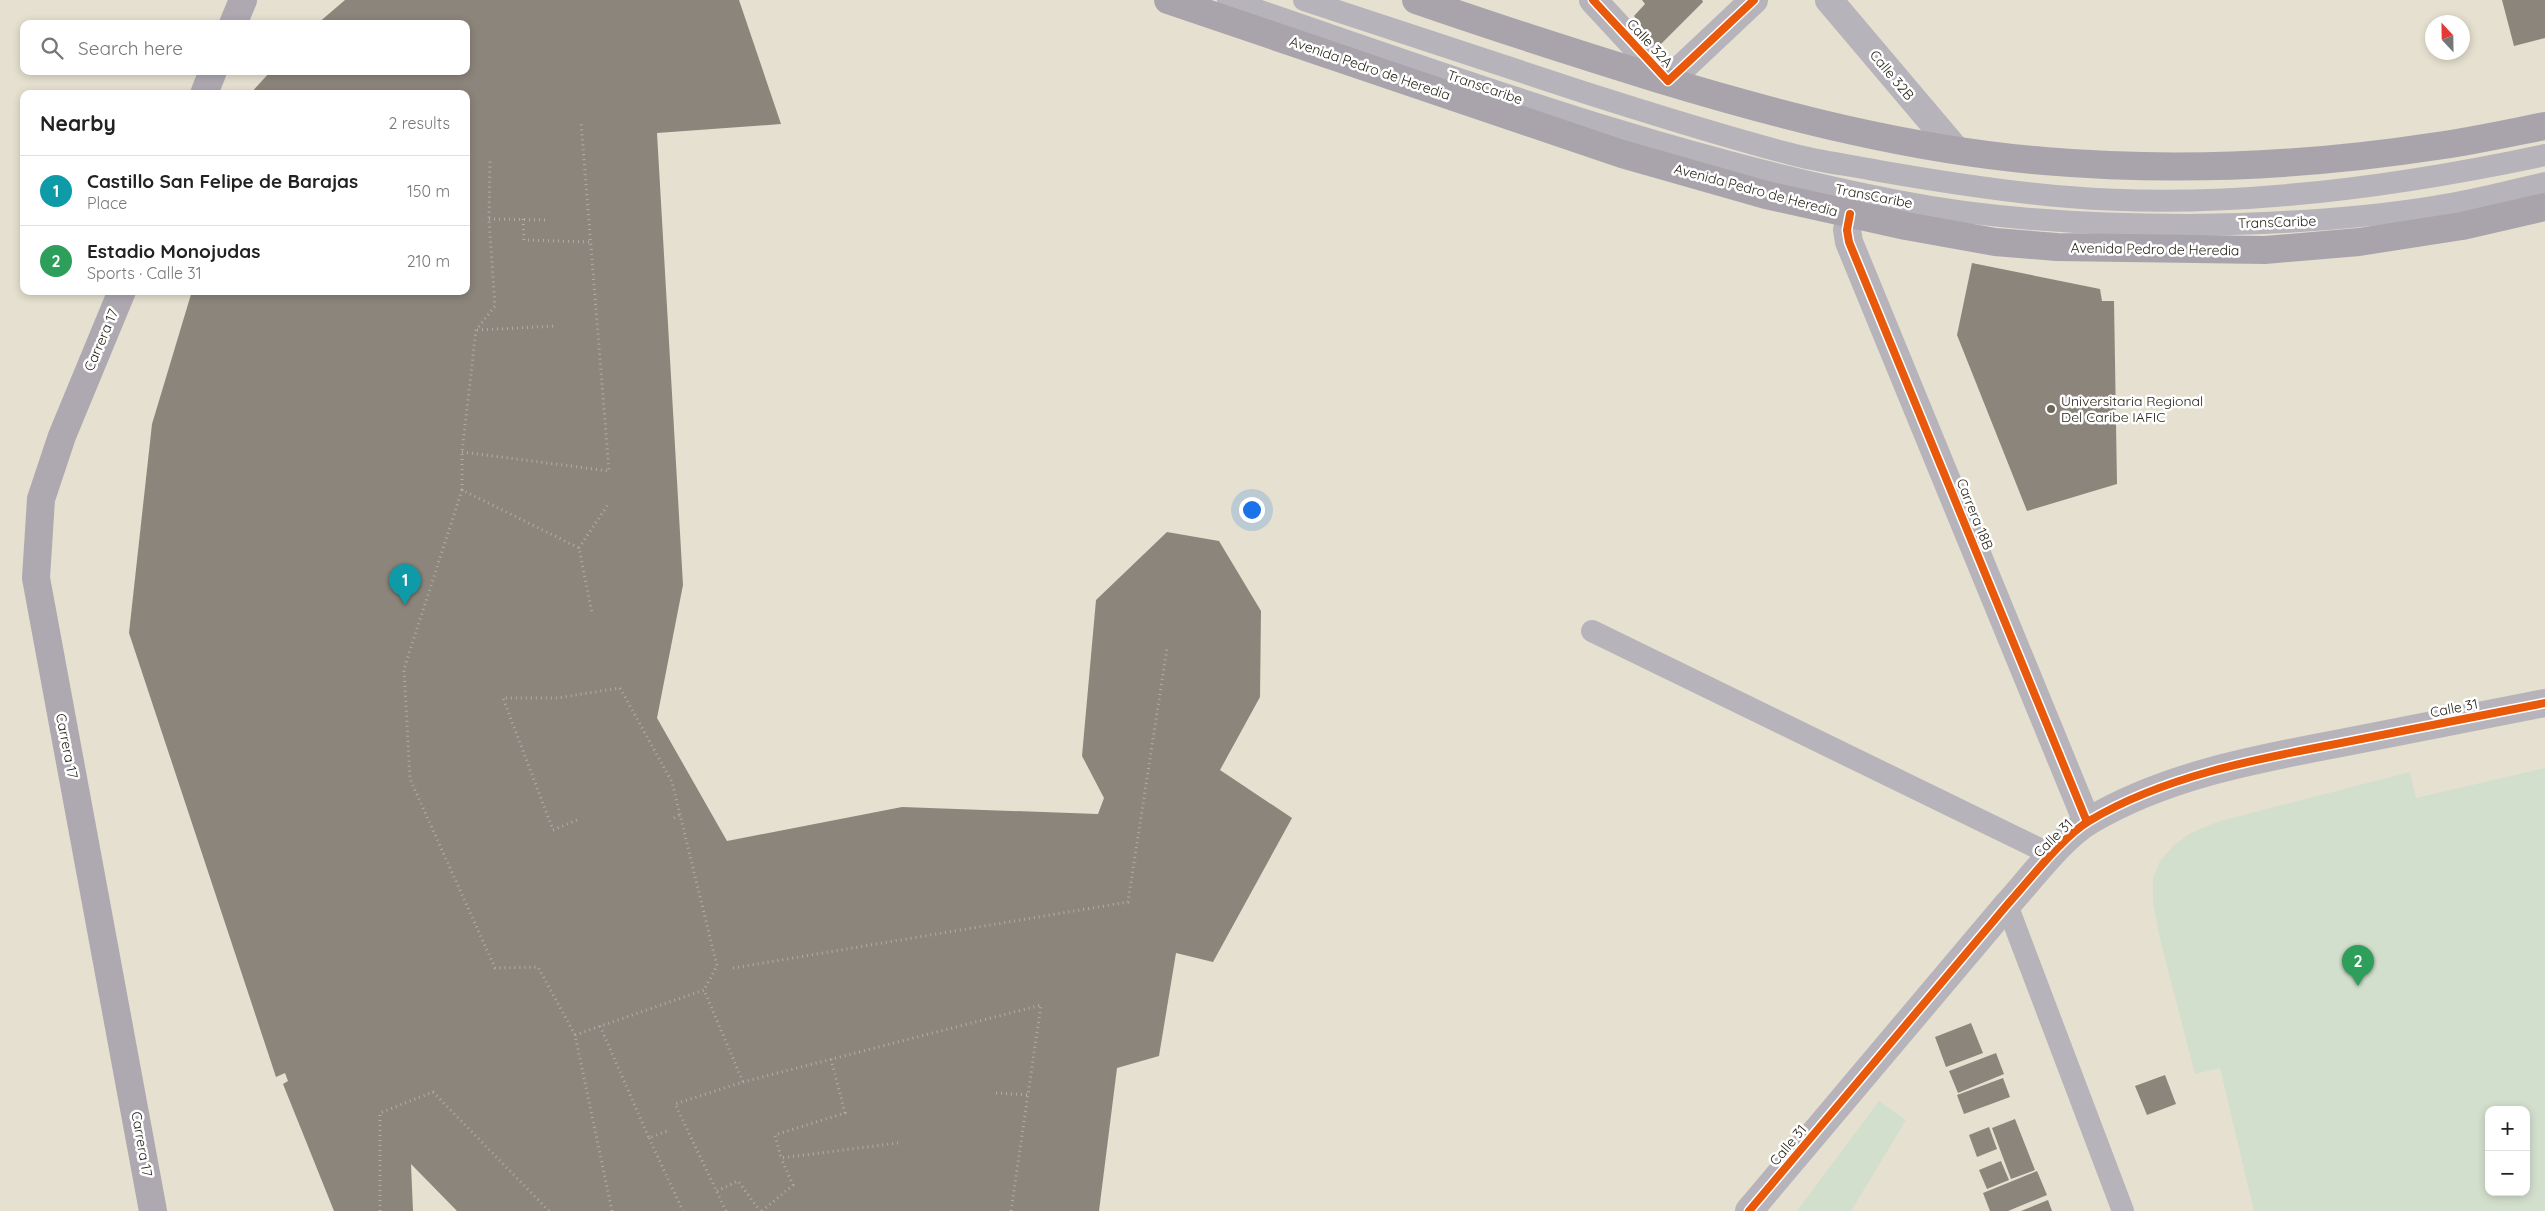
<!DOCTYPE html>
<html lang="en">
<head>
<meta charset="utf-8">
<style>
	body { margin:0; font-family:Quicksand,sans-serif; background:#f2f2f2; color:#222 }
	.controls { position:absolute; right:15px; bottom:15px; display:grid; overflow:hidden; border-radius:10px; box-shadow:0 2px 8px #0003 }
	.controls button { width:45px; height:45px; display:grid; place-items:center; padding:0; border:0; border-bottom:1px solid #e0e0e0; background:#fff; color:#222; font:25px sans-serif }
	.compass { position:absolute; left:2425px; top:15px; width:45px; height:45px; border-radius:50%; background:#fff; box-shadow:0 2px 8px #0003; rotate:338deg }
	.you { position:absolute; left:1251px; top:509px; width:18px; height:18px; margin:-12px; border:4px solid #fff; border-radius:50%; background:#1a73e8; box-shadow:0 0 0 8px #1a73e833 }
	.badge { display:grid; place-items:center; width:32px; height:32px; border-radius:50%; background:#6a6659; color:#fff; font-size:16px; font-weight:700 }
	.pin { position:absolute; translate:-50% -41px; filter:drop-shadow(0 1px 2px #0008) }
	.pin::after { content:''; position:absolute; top:26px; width:18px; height:15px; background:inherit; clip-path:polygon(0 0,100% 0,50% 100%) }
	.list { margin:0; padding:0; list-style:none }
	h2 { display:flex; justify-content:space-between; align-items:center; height:65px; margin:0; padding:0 20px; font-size:21px }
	h2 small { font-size:16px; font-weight:400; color:#767676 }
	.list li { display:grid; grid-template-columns:32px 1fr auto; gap:15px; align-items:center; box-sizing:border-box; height:70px; padding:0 20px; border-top:1px solid #e0e0e0 }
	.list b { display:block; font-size:19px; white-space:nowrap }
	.list p { margin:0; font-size:16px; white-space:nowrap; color:#767676 }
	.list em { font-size:16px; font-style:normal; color:#767676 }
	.icon { flex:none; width:28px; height:28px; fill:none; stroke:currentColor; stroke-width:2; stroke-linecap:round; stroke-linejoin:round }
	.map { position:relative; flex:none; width:2545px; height:1211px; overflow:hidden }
	.search { position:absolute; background:#fff; box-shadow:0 2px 8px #0003; left:20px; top:20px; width:450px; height:55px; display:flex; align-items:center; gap:12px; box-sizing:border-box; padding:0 18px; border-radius:10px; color:#767676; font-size:19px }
	.panel { position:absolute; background:#fff; box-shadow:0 2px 8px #0003; left:20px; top:90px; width:450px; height:205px; border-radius:10px }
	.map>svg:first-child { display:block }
	.grass { fill:#d3dfcd; fill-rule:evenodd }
	.building { fill:#8c857b }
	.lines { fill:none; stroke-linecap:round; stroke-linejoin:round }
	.path { stroke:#b0adad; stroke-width:3; stroke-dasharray:1 4; stroke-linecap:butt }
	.service { stroke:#b7b3ba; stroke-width:22 }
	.minor { stroke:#b7b3ba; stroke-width:28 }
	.tertiary { stroke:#b7b3ba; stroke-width:28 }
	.secondary { stroke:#aea9b1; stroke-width:28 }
	.trunk { stroke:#a9a4ac; stroke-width:28 }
	.cycleway-casing { stroke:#fff; stroke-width:11 }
	.cycleway { stroke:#e8590c; stroke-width:8 }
	.poi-dot { fill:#6a6659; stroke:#fff; stroke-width:2 }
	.labels { text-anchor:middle; stroke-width:5; stroke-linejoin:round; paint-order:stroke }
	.street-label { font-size:14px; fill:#272419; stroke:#fff }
	.poi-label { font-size:14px; fill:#272419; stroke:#fff; text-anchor:start }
</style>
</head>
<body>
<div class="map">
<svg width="2545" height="1211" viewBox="0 0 2545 1211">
	<rect width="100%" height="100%" fill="#e5e0cf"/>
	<path class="grass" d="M2545,768V1211H2254L2220,1068L2195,1074L2159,935L2153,901V878L2160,861L2174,845L2191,833L2217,822L2410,772L2416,798ZM2489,1110H2526V1192H2489Z
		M1879,1101L1906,1120L1851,1211H1797Z"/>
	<path class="building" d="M345,0H739L781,124L657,133L683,585L657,718L727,841L902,807L1098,814L1104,798L1082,756L1096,600L1167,532L1219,541L1261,611L1260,697L1220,770L1292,818L1213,962L1176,953L1159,1056L1117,1068L1099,1211H457L411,1164L413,1211H334L283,1084L288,1081L285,1073L276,1077L129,633L152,424L192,291H466V94H250L271,71H466V24H317Z
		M1642,0H1702L1703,2L1657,48L1634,16L1645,4Z
		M2502,0H2545V38L2514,46Z
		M1972,263L2100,289L2102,301H2114L2117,484L2027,511L1957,335Z
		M1971,1023L1983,1053L1946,1067L1935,1037Z
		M1996,1053L2004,1074L1958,1093L1949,1071Z
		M2165,1075L2176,1104L2147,1115L2135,1086Z
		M2003,1078L2010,1097L1964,1114L1957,1095Z
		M2015,1119L2035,1170L2011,1179L1992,1128Z
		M1989,1127L1997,1149L1977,1157L1969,1135Z
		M2001,1161L2009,1180L1987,1189L1979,1170Z
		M2037,1171L2047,1195L2008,1211H1990L1983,1193Z
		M2048,1200L2052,1211H2021Z"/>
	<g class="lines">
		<path class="path" d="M489,219L548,220
			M523,219L524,240L591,242
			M477,330L555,326
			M462,452L609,471L581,122
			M462,490V452L476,330L495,306L489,219L490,161
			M579,548L609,503
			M674,818L681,814
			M577,820L553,830L503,698H557L620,688L672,782L717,966L704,990
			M733,968L1128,902L1167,648
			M600,1026L649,1138L667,1131
			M575,1035L538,967L495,968L410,779L404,669L462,490L579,548L592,613
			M831,1059L845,1113L775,1135L781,1158L898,1143
			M996,1093L1030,1095
			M649,1138L683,1211
			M717,1191L738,1181L760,1211
			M380,1211V1113L433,1092L549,1211
			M612,1211L575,1035L704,990L743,1082
			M726,1211L675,1104L743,1082L1041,1005L1011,1211
			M762,1211L793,1185L781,1158"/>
		<path class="service" d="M1228,0C1449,75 1668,157 1898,201C1994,220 2091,225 2188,225C2273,224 2355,220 2439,206C2474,201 2510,191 2545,183
			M1304,0C1397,31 1490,62 1583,92C1652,114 1721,136 1791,154C1820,162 1850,165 1879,171C1942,182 2005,192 2069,197C2222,210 2395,187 2545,155
			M1592,631L2052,855
			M2007,905L2123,1211"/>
		<path class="minor" d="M1593,0L1668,81L1754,0
			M1829,0L1956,150
			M1850,214L1847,230L1849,242L2087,822"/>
		<path class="tertiary" d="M1749,1211L2007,905C2029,881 2062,837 2089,821C2164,776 2256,759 2341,743C2409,730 2477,716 2545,703"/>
		<path class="secondary" d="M233,24L243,0
			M204,94L213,71
			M122,291L62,436L41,499L36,578L153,1211"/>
		<path class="trunk" d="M1168,0L1622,154L1766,195L1906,226L1995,242L2057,247L2265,250L2359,242L2462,226L2545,207
			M1416,0C1497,28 1578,54 1659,79C1785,117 1912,150 2044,161C2174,172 2307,166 2437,146C2473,141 2509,133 2545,126"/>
		<defs>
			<path id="cycleway" d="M1593,0L1668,81L1754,0
				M1850,214L1847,230L1849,242L2087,822
				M1749,1211L2007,905C2029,881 2062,837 2089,821C2164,776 2256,759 2341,743C2409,730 2477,716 2545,703"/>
		</defs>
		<use href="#cycleway" class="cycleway-casing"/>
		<use href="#cycleway" class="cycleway"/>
	</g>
	<circle class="poi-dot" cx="2051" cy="409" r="5"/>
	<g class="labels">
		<g class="street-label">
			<text transform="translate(1650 43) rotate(47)" y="5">Calle 32A</text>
			<text transform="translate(1370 68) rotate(19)" y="5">Avenida Pedro de Heredia</text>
			<text transform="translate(1892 75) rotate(50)" y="5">Calle 32B</text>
			<text transform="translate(1485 87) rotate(19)" y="5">TransCaribe</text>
			<text transform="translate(1756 190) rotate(15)" y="5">Avenida Pedro de Heredia</text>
			<text transform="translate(1874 196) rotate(11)" y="5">TransCaribe</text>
			<text transform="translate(2277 222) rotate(-2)" y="5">TransCaribe</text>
			<text transform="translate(2155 249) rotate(1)" y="5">Avenida Pedro de Heredia</text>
			<text transform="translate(101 340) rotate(-67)" y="5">Carrera 17</text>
			<text transform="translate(1975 514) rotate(68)" y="5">Carrera 18B</text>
			<text transform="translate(2454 708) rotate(-11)" y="5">Calle 31</text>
			<text transform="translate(67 746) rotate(79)" y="5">Carrera 17</text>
			<text transform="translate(2053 838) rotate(-44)" y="5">Calle 31</text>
			<text transform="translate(142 1144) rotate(80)" y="5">Carrera 17</text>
			<text transform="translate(1788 1145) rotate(-50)" y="5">Calle 31</text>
		</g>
		<g class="poi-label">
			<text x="2061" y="406">Universitaria Regional<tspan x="2061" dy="16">Del Caribe IAFIC</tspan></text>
		</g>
	</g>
</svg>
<div class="controls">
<button>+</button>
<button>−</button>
</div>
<svg class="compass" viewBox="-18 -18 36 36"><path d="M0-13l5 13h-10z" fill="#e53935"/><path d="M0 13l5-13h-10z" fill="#767676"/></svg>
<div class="you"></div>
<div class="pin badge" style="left:405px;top:605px;background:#0f9aa8">1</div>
<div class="pin badge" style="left:2358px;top:986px;background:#2e9e5b">2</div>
<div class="search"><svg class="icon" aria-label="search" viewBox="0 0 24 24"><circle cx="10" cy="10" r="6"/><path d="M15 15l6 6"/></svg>Search here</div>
<section class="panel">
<h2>Nearby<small>2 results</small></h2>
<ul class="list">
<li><span class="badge" style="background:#0f9aa8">1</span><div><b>Castillo San Felipe de Barajas</b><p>Place</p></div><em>150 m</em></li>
<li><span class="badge" style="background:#2e9e5b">2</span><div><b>Estadio Monojudas</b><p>Sports · Calle 31</p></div><em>210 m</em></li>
</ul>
</section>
</div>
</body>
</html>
